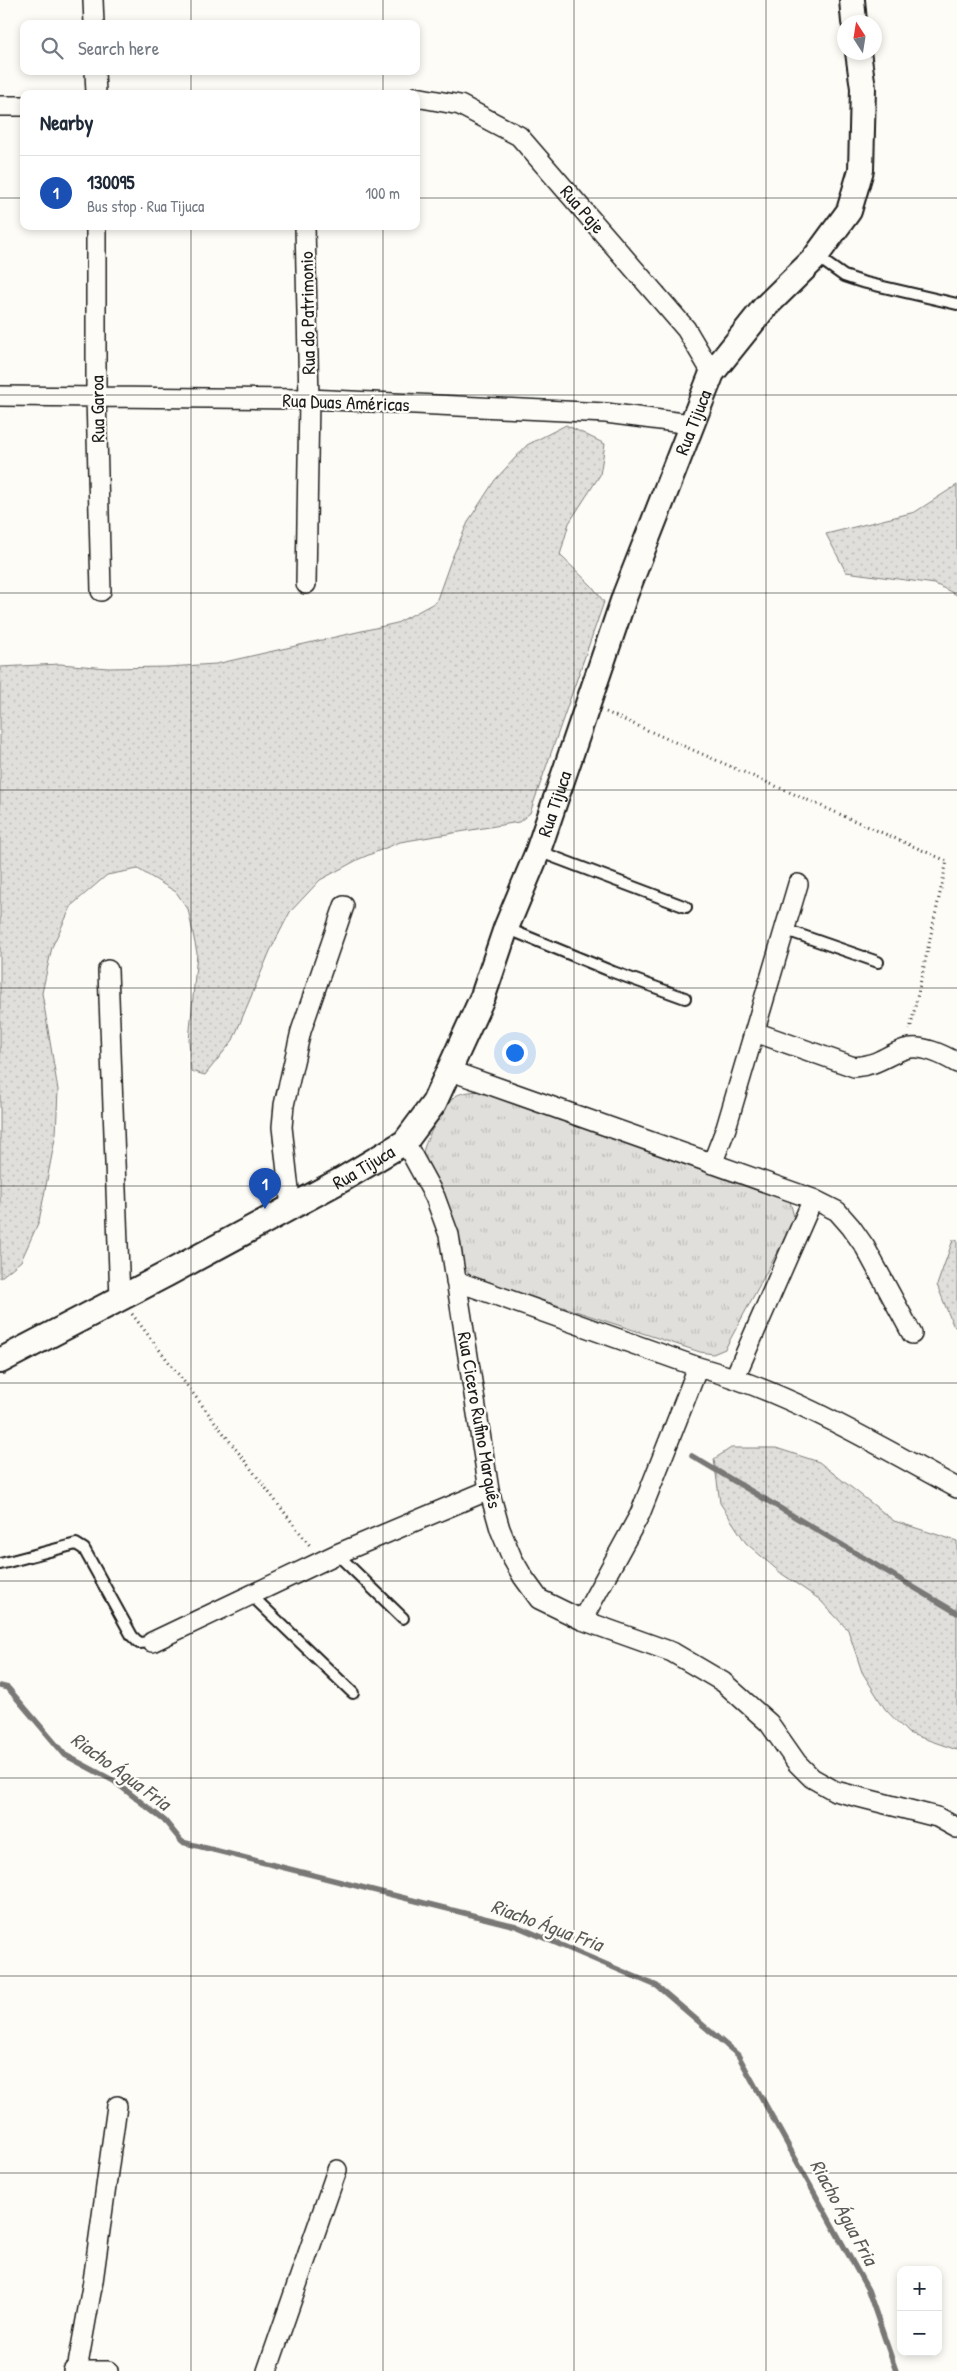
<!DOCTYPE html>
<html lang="en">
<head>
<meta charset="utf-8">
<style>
	body { margin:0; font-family:"Patrick Hand",sans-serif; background:#f2f2f3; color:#1f2937 }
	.controls { position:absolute; right:15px; bottom:15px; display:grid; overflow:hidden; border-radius:10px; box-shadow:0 2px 8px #0003 }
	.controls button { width:45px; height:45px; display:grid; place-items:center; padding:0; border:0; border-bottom:1px solid #e0e1e3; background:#fff; color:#1f2937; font:25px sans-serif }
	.compass { position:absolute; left:837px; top:15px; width:45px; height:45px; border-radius:50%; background:#fff; box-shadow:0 2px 8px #0003; rotate:348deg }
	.you { position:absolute; left:514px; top:1052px; width:18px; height:18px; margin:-12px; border:4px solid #fff; border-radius:50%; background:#1a73e8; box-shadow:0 0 0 8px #1a73e833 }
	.badge { display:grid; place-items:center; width:32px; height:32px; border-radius:50%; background:#1c1c1c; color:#fff; font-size:16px; font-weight:700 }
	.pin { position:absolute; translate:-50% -41px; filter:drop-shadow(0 1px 2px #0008) }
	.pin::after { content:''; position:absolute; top:26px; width:18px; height:15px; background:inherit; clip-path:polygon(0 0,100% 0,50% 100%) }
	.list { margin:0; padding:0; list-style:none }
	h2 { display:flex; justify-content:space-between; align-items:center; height:65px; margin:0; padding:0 20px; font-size:21px }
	h2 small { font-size:16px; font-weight:400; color:#747a83 }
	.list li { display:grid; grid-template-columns:32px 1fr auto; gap:15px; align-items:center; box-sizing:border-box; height:75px; padding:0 20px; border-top:1px solid #e0e1e3 }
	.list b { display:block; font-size:19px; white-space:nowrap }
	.list p { margin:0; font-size:16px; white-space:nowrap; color:#747a83 }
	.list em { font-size:16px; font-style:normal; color:#747a83 }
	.icon { flex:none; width:28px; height:28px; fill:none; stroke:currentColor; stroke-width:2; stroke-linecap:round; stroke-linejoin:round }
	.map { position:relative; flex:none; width:957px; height:2371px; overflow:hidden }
	.search { position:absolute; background:#fff; box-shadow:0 2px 8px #0003; left:20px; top:20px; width:400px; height:55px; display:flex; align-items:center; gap:12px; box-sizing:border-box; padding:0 18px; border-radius:10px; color:#747a83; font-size:19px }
	.panel { position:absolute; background:#fff; box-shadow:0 2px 8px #0003; left:20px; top:90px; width:400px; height:140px; border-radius:10px }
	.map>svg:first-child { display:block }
	.grass { fill:url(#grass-dots); stroke:#7e7e7c }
	.park { fill:url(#park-tufts); stroke:#7e7e7c }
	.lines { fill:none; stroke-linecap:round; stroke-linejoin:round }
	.stream { stroke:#797876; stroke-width:5.5 }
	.service-casing { stroke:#1c1c1c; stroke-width:14 }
	.minor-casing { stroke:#1c1c1c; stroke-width:22 }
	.tertiary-casing { stroke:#1c1c1c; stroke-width:28 }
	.path { stroke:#1c1c1c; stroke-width:3; stroke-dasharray:1 4; stroke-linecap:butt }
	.service { stroke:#fdfcf7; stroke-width:10 }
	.minor { stroke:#fdfcf7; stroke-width:19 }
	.tertiary { stroke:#fdfcf7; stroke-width:24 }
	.grid { fill:none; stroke:#1c1c1c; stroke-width:1; stroke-opacity:0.55 }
	.labels { text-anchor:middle; stroke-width:4.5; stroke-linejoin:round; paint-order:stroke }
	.street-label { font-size:19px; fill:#1c1c1c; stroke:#fdfcf7 }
	.water-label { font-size:20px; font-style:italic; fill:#5a5a58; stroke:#fdfcf7 }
</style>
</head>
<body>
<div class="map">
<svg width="957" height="2371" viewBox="0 0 957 2371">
	<defs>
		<pattern id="grass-dots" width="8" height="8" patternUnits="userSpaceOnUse" patternTransform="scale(1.25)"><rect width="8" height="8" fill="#e0dfdb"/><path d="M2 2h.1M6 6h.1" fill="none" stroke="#c0bfbb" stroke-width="1.8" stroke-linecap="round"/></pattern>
		<pattern id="park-tufts" width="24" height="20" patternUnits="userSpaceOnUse" patternTransform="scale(1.25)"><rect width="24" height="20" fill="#e0dfdb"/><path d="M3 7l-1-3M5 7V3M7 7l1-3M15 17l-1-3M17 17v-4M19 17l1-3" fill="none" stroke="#c0bfbb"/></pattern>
	</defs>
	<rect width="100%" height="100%" fill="#fdfcf7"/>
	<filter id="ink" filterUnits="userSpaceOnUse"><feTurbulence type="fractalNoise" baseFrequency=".02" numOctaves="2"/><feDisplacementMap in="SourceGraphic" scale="10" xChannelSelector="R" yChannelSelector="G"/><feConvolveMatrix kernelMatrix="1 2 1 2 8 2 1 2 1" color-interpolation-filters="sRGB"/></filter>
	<g filter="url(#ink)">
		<path class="grass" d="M566,425L605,444L600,475L569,523L560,555L592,586L604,602L530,813L519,822L400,842L359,859L320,880L290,912L270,951L233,1040L205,1075L191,1071L189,1041L197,953L188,909L176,892L138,869L107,875L72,905L52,947L42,993L58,1090L56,1134L39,1221L21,1261L0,1278V667L60,664L108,668L167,667L216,664L397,623L436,602L451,560L469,520L495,480L527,445Z
			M957,485V595L935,584L846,572L826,534L915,512Z
			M953,1240H957V1329L953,1325L937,1285Z
			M731,1448H776L819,1462L894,1521L957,1541V1750L908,1733L885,1709L862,1672L848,1630L819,1599L782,1574L746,1543L720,1503L714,1459Z"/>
		<path class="park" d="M479,1091L790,1201L794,1217L792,1225L725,1349L713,1354L700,1352L478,1279L472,1277L463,1267L423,1153C425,1139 443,1109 453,1098C459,1092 471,1092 479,1091Z"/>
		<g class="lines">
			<path class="stream" d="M692,1456L957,1613
				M0,1686L8,1688L65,1755L114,1781L165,1821L182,1842L516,1926L657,1986L738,2055L868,2290L896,2371"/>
			<defs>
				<path id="service" d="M816,256L844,276L862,282L957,304
					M538,851L686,907
					M506,928L613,972L685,998
					M786,930L878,962
					M337,1554L403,1618
					M0,1564L76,1544L84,1549L132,1636L139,1643L152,1642
					M251,1595L353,1693"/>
				<path id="minor" d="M93,0L94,24
					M95,71L96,94
					M416,97L460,105L519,136L686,329L712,373
					M0,106H24
					M96,226V396L101,591
					M305,226L309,399L306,584
					M0,396L309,399L606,413L691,424
					M108,970L120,1299
					M755,1032L854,1067C879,1065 884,1056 905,1049C921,1044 944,1055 957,1063
					M451,1071L813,1199L837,1211L851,1227L865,1247L912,1334
					M405,1142L435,1197L449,1235L489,1490L500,1529L512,1558L523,1577L539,1599L582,1620L672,1652L723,1682L769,1723L797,1763L812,1778L835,1791L937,1817L957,1828
					M712,1164L726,1128L798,884
					M291,1208L282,1127L284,1105L301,1031L344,906
					M456,1281L698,1367C789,1392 874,1443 957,1488
					M735,1377L813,1199
					M582,1620L640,1514L698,1367
					M152,1642L337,1554L489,1490
					M77,2370L93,2281L117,2106
					M73,2371H108
					M267,2371L337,2170"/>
				<g id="tertiary">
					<path d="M852,0L854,22"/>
					<path id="s1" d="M0,1361L167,1274L343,1179L405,1142L434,1103L483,996L506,928L538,851L625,595L712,373L764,308L813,260L849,211L861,170L863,88L858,52"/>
				</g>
			</defs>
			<use href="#service" class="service-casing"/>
			<use href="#minor" class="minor-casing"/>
			<use href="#tertiary" class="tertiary-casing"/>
			<path class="path" d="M606,712L947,861L910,1030
				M132,1314L311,1547"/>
			<use href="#service" class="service"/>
			<use href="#minor" class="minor"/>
			<use href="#tertiary" class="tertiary"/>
		</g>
	</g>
	<path class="grid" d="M191,0V24M383,0V24M574,0V2371M766,0V2371M191,71V94M383,71V94M0,198H24M416,198H957M191,226V2371M383,226V2371M0,395H957M0,593H957M0,790H957M0,988H957M0,1186H957M0,1383H957M0,1581H957M0,1778H957M0,1976H957M0,2173H957"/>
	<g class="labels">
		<g class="street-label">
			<text transform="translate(583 209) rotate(49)" y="7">Rua Paje</text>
			<text transform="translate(307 313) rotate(-91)" y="7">Rua do Patrimonio</text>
			<text transform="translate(346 402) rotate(2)" y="7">Rua Duas Américas</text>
			<text transform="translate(97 409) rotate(-91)" y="7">Rua Garoa</text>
			<text dy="7" stroke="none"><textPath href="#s1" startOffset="1238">Rua Tijuca</textPath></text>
			<text dy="7" stroke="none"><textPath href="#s1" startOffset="832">Rua Tijuca</textPath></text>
			<text dy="7" stroke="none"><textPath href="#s1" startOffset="412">Rua Tijuca</textPath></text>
			<text transform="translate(480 1420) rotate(80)" y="7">Rua Cicero Rufino Marquês</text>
		</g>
		<g class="water-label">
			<text transform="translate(121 1771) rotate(36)" y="7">Riacho Água Fria</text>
			<text transform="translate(547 1925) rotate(20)" y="7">Riacho Água Fria</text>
			<text transform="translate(844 2212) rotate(61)" y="7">Riacho Água Fria</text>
		</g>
	</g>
</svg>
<div class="controls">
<button>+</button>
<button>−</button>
</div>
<svg class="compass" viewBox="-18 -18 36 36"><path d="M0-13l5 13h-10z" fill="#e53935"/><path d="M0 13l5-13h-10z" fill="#747a83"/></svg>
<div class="you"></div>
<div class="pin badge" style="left:265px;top:1209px;background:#1a4fb4">1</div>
<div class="search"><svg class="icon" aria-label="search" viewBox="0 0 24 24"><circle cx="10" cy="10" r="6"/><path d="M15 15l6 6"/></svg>Search here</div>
<section class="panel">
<h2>Nearby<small></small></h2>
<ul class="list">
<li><span class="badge" style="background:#1a4fb4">1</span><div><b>130095</b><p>Bus stop · Rua Tijuca</p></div><em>100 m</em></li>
</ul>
</section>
</div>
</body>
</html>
